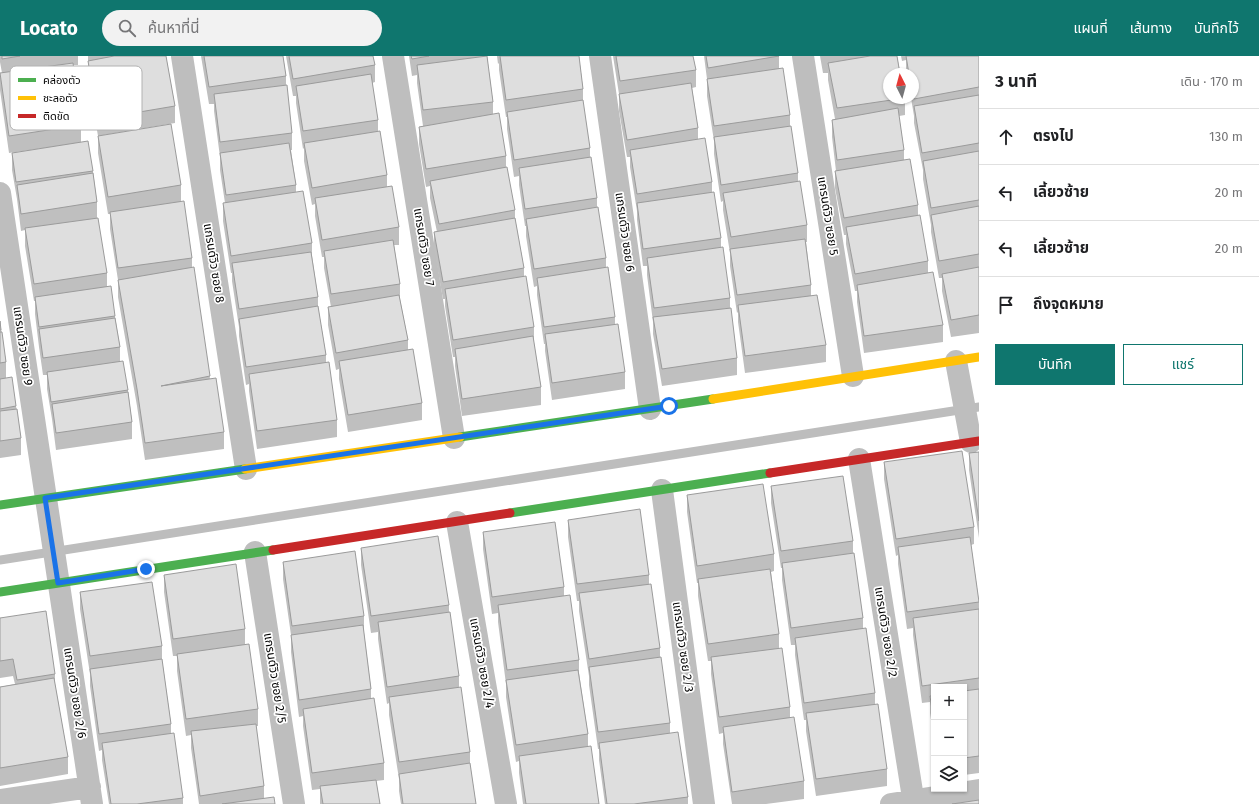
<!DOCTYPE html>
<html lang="th">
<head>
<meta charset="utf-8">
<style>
	body { margin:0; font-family:"Fira Sans","Noto Sans Thai",sans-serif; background:#f2f2f2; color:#202124 }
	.controls { position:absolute; right:12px; bottom:12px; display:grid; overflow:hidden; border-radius:0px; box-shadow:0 1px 3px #0004 }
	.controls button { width:36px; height:36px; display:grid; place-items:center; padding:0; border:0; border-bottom:1px solid #e0e0e0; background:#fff; color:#202124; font:20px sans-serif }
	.compass { position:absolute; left:883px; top:12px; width:36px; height:36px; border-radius:50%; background:#fff; box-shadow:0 1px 3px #0004; rotate:354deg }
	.stop { position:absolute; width:12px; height:12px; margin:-9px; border:3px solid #1a73e8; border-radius:50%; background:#fff }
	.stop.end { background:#1a73e8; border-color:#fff; box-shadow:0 1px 4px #0008 }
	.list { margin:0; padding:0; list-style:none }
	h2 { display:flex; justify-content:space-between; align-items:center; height:52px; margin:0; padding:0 16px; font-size:17px }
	h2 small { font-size:13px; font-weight:400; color:#757577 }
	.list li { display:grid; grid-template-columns:26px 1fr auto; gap:12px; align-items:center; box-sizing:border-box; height:56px; padding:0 16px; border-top:1px solid #e0e0e0 }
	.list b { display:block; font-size:15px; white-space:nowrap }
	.list em { font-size:13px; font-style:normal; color:#757577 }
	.actions { display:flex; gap:8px; padding:12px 16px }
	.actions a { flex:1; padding:9px 0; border:1px solid #0f766e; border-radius:0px; text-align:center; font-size:14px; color:#0f766e }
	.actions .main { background:#0f766e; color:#fff }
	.icon { flex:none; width:22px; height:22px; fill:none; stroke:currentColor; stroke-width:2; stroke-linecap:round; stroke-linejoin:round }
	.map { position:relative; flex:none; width:979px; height:748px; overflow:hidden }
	header { display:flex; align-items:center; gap:24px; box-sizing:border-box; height:56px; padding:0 20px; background:#0f766e; color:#fff }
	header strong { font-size:19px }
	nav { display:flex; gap:22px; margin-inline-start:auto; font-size:14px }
	.search { width:280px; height:36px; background:#f2f2f2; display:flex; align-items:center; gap:10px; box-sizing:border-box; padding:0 14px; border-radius:22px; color:#757577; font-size:15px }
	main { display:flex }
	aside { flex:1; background:#fff }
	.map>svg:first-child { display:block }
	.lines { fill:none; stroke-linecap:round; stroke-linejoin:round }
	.stream { stroke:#bdbdbd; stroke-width:9 }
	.street { stroke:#bebebe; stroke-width:22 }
	.fast { stroke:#4caf50; stroke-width:9 }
	.slow { stroke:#ffc107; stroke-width:9 }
	.jam { stroke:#c62828; stroke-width:9 }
	.wall { fill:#bfbfbf }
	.building { fill:#dedede; stroke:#9b9b9b }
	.route { stroke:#1a73e8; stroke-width:5 }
	.labels { text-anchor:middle; stroke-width:3.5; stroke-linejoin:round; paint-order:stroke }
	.street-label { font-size:12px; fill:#000; stroke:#fff }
	.key { fill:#fff; stroke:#b2b2b2; stroke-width:1 }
	.key-label { font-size:11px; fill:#000 }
</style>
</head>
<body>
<header>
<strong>Locato</strong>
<div class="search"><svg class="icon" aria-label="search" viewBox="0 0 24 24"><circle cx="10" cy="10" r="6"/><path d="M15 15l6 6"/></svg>ค้นหาที่นี่</div>
<nav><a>แผนที่</a><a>เส้นทาง</a><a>บันทึกไว้</a></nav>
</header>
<main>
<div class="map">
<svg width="979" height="748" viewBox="0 0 979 748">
	<rect width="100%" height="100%" fill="#fff"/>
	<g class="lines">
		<path class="stream" d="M0,504L979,351"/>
		<path class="street" d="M182,0L246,413
			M393,0L454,382
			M600,0L650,353
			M803,0L853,320
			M0,137L92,748
			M956,305L971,386
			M859,403L914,748
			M662,434L704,748
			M457,466L506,748
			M255,496L294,748
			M0,744L90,731
			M891,748L979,734"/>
		<path class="fast" d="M460,381L713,343
			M0,449L245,413
			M510,457L770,417
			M0,536L273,494"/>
		<path class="slow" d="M713,343L979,301
			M245,413L460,381"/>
		<path class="jam" d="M770,417L979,385
			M273,494L510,457"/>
	</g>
	<path class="wall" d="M0,0H78V9H73L81,69V86L93,115L97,146V162L107,217V231L115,260L120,291V305L128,334L132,366V383L56,394L52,363L47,333V319H43L39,291L35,258V245H34L25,190V174L21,175L17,143L12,114V97L66,89L9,97L0,34V17H2L0,6Z
		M88,0H166L175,50V67L98,80L88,22Z
		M201,0H283L286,20V29L292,77V94H291L296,129V136L312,187V200L318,241V250L326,299V307L337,364V381L257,393L249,335V328L246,329L239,280V271L232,225V217H231L223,165V147H225L220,114V101L214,55V48H209Z
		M286,0H373L375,9V26L372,27L378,64V76L387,119V131L399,171V189H394L400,228V243L408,284V294L422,347V364L348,376L339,323V313L336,314L328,269V251H331L324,212V201H322L315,160V148L312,149L304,105V92L303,93L296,47V40H293Z
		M409,0H487L493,46V59L506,100V111L515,154V162L524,212V220L534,271V287L541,331V349L462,360L455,310V301H453L445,250V243H443L434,193V176H437L430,142V130L426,131L419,88V71L423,70L417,27V19L412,20Z
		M497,0H579L583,33V50L590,92V101L597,142V151L606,202V211L615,261V268L625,316V333L552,344L545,295V288H544L537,239V230L534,231L526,180V170H525L519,129V120L514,121L507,73V61H506L499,14V7L498,8Z
		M613,0H693L696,14V31L692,32L698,72V83L712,126V136L721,182V191L730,242V252L737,302V319L662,330L653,278V266L647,219V210H643L637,164V155L630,111V101H627L619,55V38Z
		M704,0H779V13L790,59V70L798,117V125L807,169V186H806L811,229V240L826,289V306L745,317L738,266V256L737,257L730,210V197L723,154V145L721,146L714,98V85L707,40V23Z
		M820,0H897L905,42V59L899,60L904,94V103L918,149V159L928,205V216L943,269V286L864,297L857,246V235H855L846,188V179H844L835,132V115H836L832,81V64L835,63L828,24V17H823Z
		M901,0H979V277L951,281L942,235V222H939L931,176V169L923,123V114L914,67V60L911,42H913V18H907L906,13V4L902,5Z
		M98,80L181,129V146L192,202V212L210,323L224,376V393L145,404L137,350L118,241V224L110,173V158H108L98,97Z
		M0,265L6,306V322L16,350L21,382V399L0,402Z
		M979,396V482L969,414V397Z
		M884,406L974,471V488L971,489L979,546V717L964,719V631H934V684L930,657V646L922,647L913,579V572L907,573L898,508V499L896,500L884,423Z
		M771,430L853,485V497L863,562V572L875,637V648L887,713V730L816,740L806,675V664H804L795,599V589H791L782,524V512H781L771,447Z
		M687,439L774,498V515L771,516L779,578V592L790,651V661L804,725V743L766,748H732L723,688V677L719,678L711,618V605H708L698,540V527H697L687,456Z
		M568,464L649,519V528L660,592V601L670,667V677L688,741V748H605L599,704V693H598L589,629V620L579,555V545H577L568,481Z
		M483,476L564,531V540L579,604V617L588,678V690L599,748H523L519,717V705L516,706L506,641V628L498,566V557L492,558L483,493Z
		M361,492L449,549V556L459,620V632L470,696V708L476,748H401L399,735V723L389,659V647L387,648L378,583V576L371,577L361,509Z
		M283,506L364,560V577L371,633V643L384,707V724L376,725L380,748H320V733L312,734L303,670V660L299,661L291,596V579L283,523Z
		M164,519L245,573V588L258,653V670H256L264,730V742L275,748H199L191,692V679L186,680L177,615V600H173L164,536Z
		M80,536L162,590V603L171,668V677L183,742V748H109L102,704V694L99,695L90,630V618L80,553Z
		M0,562L55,618V628L68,701V718L0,730V631L15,628L13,620L0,622Z"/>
	<path class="building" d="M2,0H20L2,3Z
		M114,0H166L175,50L98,63L88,5Z
		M204,0H283L286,20L209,31Z
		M289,0H373L375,9L293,23Z
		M411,0H429L412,3Z
		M487,0L493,46L423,54L417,9Z
		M500,0H579L583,33L506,44Z
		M616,0H693L696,14L620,25Z
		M706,0H779L708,12Z
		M870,0H897L900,18H889V42H905L837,52L828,7Z
		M906,0H979V31L914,43L913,39V18H909Z
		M73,7L81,69L9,80L0,17Z
		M783,12L790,59L714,70L707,23Z
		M371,18L378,64L303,75L296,30Z
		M691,27L698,72L627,84L619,38Z
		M287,29L292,77L220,86L214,38Z
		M979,39V87L922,97L914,50Z
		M583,44L590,92L514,104L507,56Z
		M898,52L904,94L837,104L832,64Z
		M499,57L506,100L426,113L419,71Z
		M171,68L181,129L108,141L98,80Z
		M791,70L798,117L721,129L714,81Z
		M380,75L387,119L312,132L304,87Z
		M705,82L712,126L637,138L630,94Z
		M88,85L93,115L16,126L12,97Z
		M289,87L296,129L226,139L220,97Z
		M979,95V144L931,152L923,105Z
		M591,101L597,142L525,153L519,112Z
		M910,103L918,149L844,162L835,115Z
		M507,111L515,154L439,168L430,125Z
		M93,117L97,146L21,158L17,129Z
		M800,125L807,169L731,181L723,137Z
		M392,130L399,171L322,184L315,142Z
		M303,135L312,187L231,200L223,147Z
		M714,136L721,182L643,193L637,147Z
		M184,145L192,202L118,212L110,156Z
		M979,150V198L939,205L931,159Z
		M598,151L606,202L534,213L526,163Z
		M920,159L928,205L855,218L846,171Z
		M98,162L107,217L34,228L25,172Z
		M515,162L524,212L443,226L434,176Z
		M805,183L811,229L737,239L730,193Z
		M393,184L400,228L331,238L324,195Z
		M723,191L730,242L654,252L647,202Z
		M311,196L318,241L239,253L232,207Z
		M194,211L210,320L161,330L216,322L224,376L145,387L137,333L118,224Z
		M608,211L615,261L544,271L537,222Z
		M979,211V259L951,264L942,218Z
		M933,216L943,269L864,280L857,229Z
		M526,220L534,271L453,284L445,233Z
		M111,230L115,260L39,271L35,241Z
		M399,239L408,284L336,297L328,251Z
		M817,239L826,289L745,300L738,249Z
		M318,250L326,299L246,311L239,263Z
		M731,252L737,302L662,313L653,261Z
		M115,262L120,291L43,302L39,273Z
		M0,265L1,274H0Z
		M618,268L625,316L552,327L545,278Z
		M0,276H2L6,306L0,307Z
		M533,280L541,331L462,343L455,293Z
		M413,293L422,347L348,359L339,305Z
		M123,305L128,334L51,346L47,316Z
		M329,306L337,364L257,375L249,318Z
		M12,321L16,350L0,353V323Z
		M128,336L132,366L56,377L52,348Z
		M17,353L21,382L0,385V355Z
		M962,395L974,471L896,483L884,406Z
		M979,396V465L969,397Z
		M843,420L853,485L781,495L771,430Z
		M763,428L774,498L697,510L687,439Z
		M640,453L649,519L577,528L568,464Z
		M555,466L564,531L492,541L483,476Z
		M438,480L449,549L371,560L361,492Z
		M970,481L979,546L907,556L898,491Z
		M355,495L364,560L292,570L283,506Z
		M854,497L863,562L791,572L782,507Z
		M236,508L245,573L173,583L164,519Z
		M770,513L779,578L708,588L698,523Z
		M152,526L162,590L90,600L80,536Z
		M651,528L660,592L589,603L579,537Z
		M570,539L579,604L507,614L498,549Z
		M979,553V622L922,630L913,562Z
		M46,555L55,618L17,624L13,603L0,605V562Z
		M450,556L459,620L387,631L378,566Z
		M363,569L371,633L299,644L291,579Z
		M866,572L875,637L804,647L795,582Z
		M249,588L258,653L186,663L177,598Z
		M782,592L790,651L719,661L711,601Z
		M661,601L670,667L598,676L589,611Z
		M162,603L171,668L99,678L90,613Z
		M578,614L588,678L516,689L506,624Z
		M54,622L68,701L0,712V631Z
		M461,631L470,696L399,706L389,641Z
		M979,633V700L964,702V635Z
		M930,640H934V667Z
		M374,642L384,707L312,717L303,653Z
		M878,648L887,713L816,723L806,657Z
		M794,661L804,725L732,736L723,671Z
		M256,668L264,730L200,740L191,675Z
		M678,676L688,741L634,748H607L599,687Z
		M174,677L183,742L137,748H111L102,687Z
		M591,690L599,748H526L519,700Z
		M470,707L476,748H403L399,718Z
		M376,724L380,748H323L320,730Z
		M274,741L275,748H222Z
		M979,744V748H952Z"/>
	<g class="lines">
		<path class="route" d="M146,513L58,527L45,442L669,350"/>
	</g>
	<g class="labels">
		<g class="street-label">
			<text transform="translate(828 160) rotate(81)" y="4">แกรนด์วิว ซอย 5</text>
			<text transform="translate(625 176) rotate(82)" y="4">แกรนด์วิว ซอย 6</text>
			<text transform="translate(424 191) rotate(81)" y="4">แกรนด์วิว ซอย 7</text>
			<text transform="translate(214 207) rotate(81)" y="4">แกรนด์วิว ซอย 8</text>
			<text transform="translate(23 290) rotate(82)" y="4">แกรนด์วิว ซอย 9</text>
			<text transform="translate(886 576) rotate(81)" y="4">แกรนด์วิว ซอย 2/2</text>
			<text transform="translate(683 591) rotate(82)" y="4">แกรนด์วิว ซอย 2/3</text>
			<text transform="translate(482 607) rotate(80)" y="4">แกรนด์วิว ซอย 2/4</text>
			<text transform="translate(275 622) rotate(81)" y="4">แกรนด์วิว ซอย 2/5</text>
			<text transform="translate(75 637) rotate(81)" y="4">แกรนด์วิว ซอย 2/6</text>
		</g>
	</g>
	<rect x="10" y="10" width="132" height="64" rx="6" class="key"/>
	<rect x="18" y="22" width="18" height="4" fill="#4caf50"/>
	<rect x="18" y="40" width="18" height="4" fill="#ffc107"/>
	<rect x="18" y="58" width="18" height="4" fill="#c62828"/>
	<g class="key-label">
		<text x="43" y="28">คล่องตัว</text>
		<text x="43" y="46">ชะลอตัว</text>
		<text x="43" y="64">ติดขัด</text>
	</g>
</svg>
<div class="controls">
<button>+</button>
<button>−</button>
<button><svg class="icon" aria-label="layers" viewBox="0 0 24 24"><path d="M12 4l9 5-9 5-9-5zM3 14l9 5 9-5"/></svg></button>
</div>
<svg class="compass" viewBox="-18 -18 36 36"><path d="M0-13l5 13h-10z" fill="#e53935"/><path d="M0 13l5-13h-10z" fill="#757577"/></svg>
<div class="stop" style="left:669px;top:350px"></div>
<div class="stop end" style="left:146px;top:513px"></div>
</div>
<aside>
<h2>3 นาที<small>เดิน · 170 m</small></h2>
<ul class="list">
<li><svg class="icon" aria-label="ahead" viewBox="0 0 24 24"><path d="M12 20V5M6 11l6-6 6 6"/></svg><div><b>ตรงไป</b></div><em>130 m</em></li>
<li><svg class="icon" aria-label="left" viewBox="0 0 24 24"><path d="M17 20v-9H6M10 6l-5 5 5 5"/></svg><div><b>เลี้ยวซ้าย</b></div><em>20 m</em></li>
<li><svg class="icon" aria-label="left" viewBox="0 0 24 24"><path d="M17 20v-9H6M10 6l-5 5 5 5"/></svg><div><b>เลี้ยวซ้าย</b></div><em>20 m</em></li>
<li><svg class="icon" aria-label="arrive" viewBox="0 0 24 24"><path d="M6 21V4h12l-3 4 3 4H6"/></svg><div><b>ถึงจุดหมาย</b></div></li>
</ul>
<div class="actions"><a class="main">บันทึก</a><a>แชร์</a></div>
</aside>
</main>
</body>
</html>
